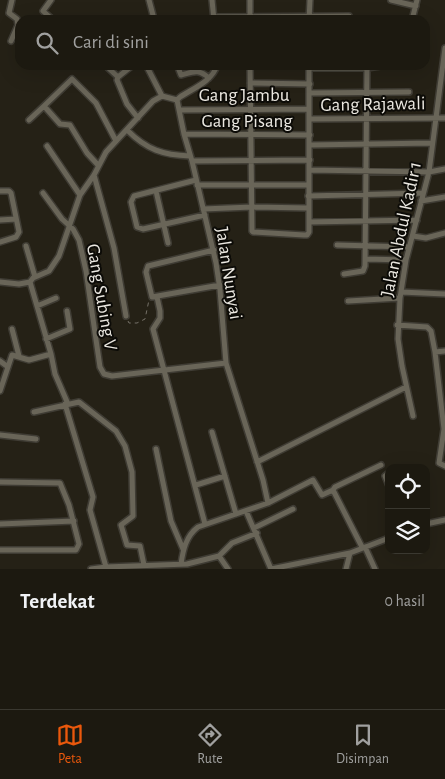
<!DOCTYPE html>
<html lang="id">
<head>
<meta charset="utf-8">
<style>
	body { margin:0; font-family:"Alegreya Sans",sans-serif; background:#29261e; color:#f1f3f6 }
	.controls { position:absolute; right:15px; bottom:15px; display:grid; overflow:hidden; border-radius:10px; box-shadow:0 5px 20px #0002 }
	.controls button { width:45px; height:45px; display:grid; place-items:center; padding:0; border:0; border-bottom:1px solid #3a3830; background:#1c1910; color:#f1f3f6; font:25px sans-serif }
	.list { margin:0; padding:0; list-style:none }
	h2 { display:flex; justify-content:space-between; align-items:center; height:65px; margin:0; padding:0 20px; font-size:21px }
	h2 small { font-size:16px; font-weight:400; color:#a0a09f }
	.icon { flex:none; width:28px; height:28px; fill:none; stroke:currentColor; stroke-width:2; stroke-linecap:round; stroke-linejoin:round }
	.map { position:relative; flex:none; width:445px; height:569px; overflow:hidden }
	.search { position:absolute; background:#1c1910; box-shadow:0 5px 20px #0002; left:15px; right:15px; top:15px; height:55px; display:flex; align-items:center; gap:12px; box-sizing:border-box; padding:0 18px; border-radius:15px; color:#a0a09f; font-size:19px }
	.sheet { height:140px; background:#1c1910 }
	nav { display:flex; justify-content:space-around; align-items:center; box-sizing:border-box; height:70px; border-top:1px solid #3a3830; background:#1c1910; font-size:14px; color:#a0a09f }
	nav a { display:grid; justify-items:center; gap:2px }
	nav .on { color:#ea580c }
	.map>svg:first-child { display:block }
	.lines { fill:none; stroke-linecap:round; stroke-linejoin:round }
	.minor-casing { stroke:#3f3c34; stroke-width:8 }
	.path { stroke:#757168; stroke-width:1; stroke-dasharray:4 4; stroke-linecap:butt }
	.minor { stroke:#696558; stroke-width:5 }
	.labels { text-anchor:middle; stroke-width:4; stroke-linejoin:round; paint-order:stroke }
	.street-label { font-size:19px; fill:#ebe8e1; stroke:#0c0b07 }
</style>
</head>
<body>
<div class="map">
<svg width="445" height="569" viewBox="0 0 445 569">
	<rect width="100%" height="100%" fill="#252116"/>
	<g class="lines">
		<defs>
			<path id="minor" d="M51,0L43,11L53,20
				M149,0L154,19L152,20
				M212,0L214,20
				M391,0L416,6
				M214,17L349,16
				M250,19V0
				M309,20L310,0
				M412,20L417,0
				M11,41L18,25L17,19L9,13L12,0
				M105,65L118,77
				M133,65L118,77L117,80L127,104L138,118
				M146,65L162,96
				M177,65L181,75C193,72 198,68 209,78
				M217,65C213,81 192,89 180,97L177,100L184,134L192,161L216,263L220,290L226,363L263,480L268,503
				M250,65L252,231L253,232L304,235H307L309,232V65
				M310,68H367L387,65
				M250,83L310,84
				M310,93L409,92
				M162,96L177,100
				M180,110L309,109
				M310,119L445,118
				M29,120L44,106
				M127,130C147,150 163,155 190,156
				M184,134L310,135
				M310,145L432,143
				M47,146L80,195
				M192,161L310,160
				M98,165L87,153L70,125L60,124L44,106L72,79L96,103L116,141
				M309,170L429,172L445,169
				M94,175L114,248L126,316
				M196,180L134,196L131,202L137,227L143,229L205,215
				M197,185H308
				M0,191H9L11,193L19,232L16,237L0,242
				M156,191L168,243
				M43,193L62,219L73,229L79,240L86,271L100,367L104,374L112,376L226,363
				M308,196L423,193
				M421,201L445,197
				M203,209L252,207L308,208
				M0,220L16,219
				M309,222L417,220
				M413,236L426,238L445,233
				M337,245L409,247
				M26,246L35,277
				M214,250L148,266L146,272L152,297L220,285
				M366,259L406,260
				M344,274L363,271L365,266L367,65
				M0,282L19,284L30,282
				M401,292L445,294
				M157,297L160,311V318L153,329L205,524
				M348,301L400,298
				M37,306L56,298
				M397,325L427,327L431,331L435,352
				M12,329L19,356
				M46,339L70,329L67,311
				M445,351L435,352L444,429L439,463L445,466
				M0,361L8,367
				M0,391L12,355L29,360L51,354
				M65,404L93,497L90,510L106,567
				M68,404L55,374L51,354L30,282L33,278L49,271L59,256L80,195L94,175L106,152L153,101L162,96
				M34,412L79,402L116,431L125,446L132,472L133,516L121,525L127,545L140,546L144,565
				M413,416L402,366L398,339L400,298L406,260L429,172L445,48
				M212,432L236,514
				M0,435L36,439
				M156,449L171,521L183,549
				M257,462L406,387
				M389,473L385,476L389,486
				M0,482L60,483L69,505L79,544L76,550H0
				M196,485L225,476
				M333,490L362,547
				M246,511L271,569L350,553
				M0,524L74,521
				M426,524L445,520
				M254,528L293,509
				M365,547L375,569
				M219,556L228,569
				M181,564C183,550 186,536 198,527L268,503L313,480L322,495L333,490L335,487L381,465
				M91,569L106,567L187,564L219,556L232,543L257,533
				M346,569L350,553L389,538"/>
		</defs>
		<use href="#minor" class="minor-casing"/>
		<path class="path" d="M128,321L129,323H137L145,319L149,300"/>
		<use href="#minor" class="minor"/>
	</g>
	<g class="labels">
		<g class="street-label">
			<text x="244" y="101">Gang Jambu</text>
			<text transform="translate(373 103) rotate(-1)" y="7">Gang Rajawali</text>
			<text x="247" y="127">Gang Pisang</text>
			<text transform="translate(400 229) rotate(-78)" y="7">Jalan Abdul Kadir 1</text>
			<text transform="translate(230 273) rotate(81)" y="7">Jalan Nunyai</text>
			<text transform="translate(103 297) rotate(80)" y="7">Gang Subing V</text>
		</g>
	</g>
</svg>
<div class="controls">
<button><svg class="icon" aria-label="locate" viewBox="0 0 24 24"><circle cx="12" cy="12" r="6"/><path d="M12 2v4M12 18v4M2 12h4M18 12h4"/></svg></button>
<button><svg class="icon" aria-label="layers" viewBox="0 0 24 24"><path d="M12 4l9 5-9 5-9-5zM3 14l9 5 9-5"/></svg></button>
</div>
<div class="search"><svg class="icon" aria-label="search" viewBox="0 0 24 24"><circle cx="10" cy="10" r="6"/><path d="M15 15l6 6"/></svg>Cari di sini</div>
</div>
<section class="sheet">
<h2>Terdekat<small>0 hasil</small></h2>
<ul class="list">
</ul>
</section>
<nav>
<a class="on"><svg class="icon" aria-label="map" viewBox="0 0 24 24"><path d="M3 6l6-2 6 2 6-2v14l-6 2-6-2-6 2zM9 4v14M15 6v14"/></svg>Peta</a>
<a><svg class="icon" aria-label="directions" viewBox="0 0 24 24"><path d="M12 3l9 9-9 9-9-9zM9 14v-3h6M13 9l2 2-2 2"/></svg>Rute</a>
<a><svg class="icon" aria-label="saved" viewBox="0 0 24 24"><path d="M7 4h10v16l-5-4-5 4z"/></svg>Disimpan</a>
</nav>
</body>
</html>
